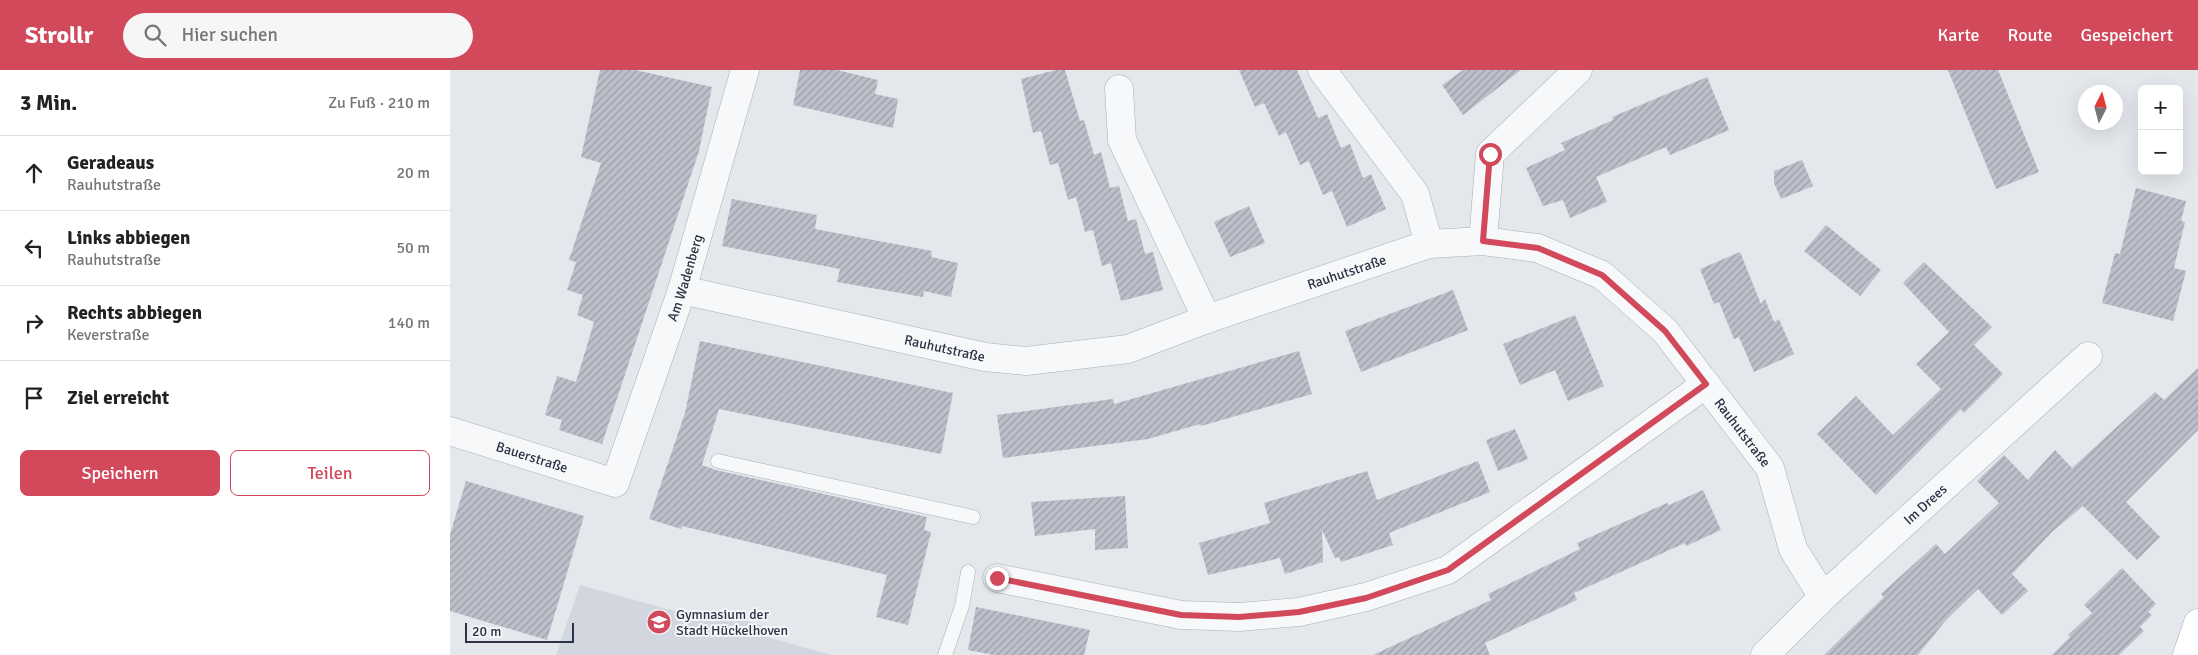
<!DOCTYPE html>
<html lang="de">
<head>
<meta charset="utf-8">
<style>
	body { margin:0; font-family:Signika,sans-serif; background:#f6f6f6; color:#222 }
	.controls { position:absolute; right:15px; top:15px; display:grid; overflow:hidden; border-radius:8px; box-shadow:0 5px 20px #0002 }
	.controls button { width:45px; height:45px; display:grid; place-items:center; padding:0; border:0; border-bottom:1px solid #e0e0e0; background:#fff; color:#222; font:25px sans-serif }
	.compass { position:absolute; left:1628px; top:15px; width:45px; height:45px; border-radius:50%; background:#fff; box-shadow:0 5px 20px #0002; rotate:6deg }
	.scale { position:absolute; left:15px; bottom:12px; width:109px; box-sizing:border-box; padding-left:5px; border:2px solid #2b3445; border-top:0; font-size:14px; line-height:18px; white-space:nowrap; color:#2b3445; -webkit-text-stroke:4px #f4f6f9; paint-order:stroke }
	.stop { position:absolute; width:15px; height:15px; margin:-11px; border:4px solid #d1495b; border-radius:50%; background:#fff }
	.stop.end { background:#d1495b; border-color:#fff; box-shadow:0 1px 5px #0008 }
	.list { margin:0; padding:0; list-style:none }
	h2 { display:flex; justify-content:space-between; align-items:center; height:65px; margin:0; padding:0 20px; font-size:21px }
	h2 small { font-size:16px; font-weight:400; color:#767676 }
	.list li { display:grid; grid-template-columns:32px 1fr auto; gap:15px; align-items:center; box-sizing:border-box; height:75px; padding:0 20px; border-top:1px solid #e0e0e0 }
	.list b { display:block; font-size:19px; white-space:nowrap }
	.list p { margin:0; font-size:16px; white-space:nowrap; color:#767676 }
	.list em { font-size:16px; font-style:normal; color:#767676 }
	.actions { display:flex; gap:10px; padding:15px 20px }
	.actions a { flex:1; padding:11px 0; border:1px solid #d1495b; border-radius:8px; text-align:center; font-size:18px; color:#d1495b }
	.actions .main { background:#d1495b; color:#fff }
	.icon { flex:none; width:28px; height:28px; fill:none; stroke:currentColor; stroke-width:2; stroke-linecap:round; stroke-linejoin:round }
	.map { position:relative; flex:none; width:1748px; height:585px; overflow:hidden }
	header { display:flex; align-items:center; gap:30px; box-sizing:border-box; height:70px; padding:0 25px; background:#d1495b; color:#fff }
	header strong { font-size:24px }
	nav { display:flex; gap:28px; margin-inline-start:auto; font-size:18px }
	.search { width:350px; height:45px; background:#f6f6f6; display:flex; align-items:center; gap:12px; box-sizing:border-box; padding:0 18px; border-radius:28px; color:#767676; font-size:19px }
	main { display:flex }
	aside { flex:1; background:#fff }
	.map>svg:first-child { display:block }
	.built { fill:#d2d6de }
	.building { fill:url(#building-hatch) }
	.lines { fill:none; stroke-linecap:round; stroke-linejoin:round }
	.lane-casing { stroke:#a9aeb7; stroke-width:15 }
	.street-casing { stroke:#a9aeb7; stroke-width:29 }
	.secondary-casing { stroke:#a9aeb7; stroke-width:29 }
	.lane { stroke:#f7f8fa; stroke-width:14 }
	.street { stroke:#f7f8fa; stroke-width:28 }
	.secondary { stroke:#fff; stroke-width:28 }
	.route { stroke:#d1495b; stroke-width:6 }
	.labels { text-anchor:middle; stroke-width:4; stroke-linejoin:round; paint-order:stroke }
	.street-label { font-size:14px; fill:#2b3445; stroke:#f4f6f9 }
	.poi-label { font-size:14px; fill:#2b3445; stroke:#f4f6f9; text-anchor:start }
</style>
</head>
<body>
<header>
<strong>Strollr</strong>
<div class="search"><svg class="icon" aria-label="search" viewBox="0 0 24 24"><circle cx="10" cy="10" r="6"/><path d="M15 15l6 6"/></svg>Hier suchen</div>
<nav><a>Karte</a><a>Route</a><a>Gespeichert</a></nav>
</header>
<main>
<aside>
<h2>3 Min.<small>Zu Fuß · 210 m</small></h2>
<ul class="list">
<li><svg class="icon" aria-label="ahead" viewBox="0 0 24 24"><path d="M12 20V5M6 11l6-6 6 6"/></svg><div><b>Geradeaus</b><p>Rauhutstraße</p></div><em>20 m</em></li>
<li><svg class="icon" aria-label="left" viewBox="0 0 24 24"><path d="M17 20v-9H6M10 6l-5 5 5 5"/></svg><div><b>Links abbiegen</b><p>Rauhutstraße</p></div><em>50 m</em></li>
<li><svg class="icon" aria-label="right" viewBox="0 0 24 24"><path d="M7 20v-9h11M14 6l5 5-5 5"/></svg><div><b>Rechts abbiegen</b><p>Keverstraße</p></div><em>140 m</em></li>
<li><svg class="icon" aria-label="arrive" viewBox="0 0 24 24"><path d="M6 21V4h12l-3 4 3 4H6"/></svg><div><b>Ziel erreicht</b></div></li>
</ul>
<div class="actions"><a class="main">Speichern</a><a>Teilen</a></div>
</aside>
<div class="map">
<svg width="1748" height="585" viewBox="0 0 1748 585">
	<defs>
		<pattern id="building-hatch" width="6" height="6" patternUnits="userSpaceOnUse" patternTransform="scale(1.25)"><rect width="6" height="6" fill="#bbc0ca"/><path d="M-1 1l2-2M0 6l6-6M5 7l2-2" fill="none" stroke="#989da6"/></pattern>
	</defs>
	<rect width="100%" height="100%" fill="#e4e7ec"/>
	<path class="built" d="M130,515L253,549L256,539L311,555L309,565L382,585H106Z"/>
	<path class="building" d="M150,0H185L262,17L249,81L152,374L109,360L112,350L95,345L107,306L126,312L144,252L127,245L133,225L117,220L126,192L119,190L151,93L131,87Z
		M350,0H387L428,10L425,24L448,29L443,58L343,35Z
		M606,0H615L630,51L634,50L644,85L651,82L660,118L669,116L678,151L686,149L695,184L703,182L713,220L671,231L661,193L652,196L643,160L635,162L626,127L618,130L608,93L600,95L591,61L583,63L571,9Z
		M789,0H847L868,48L877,44L891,78L900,74L913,108L921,104L936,139L897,157L882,121L873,125L859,91L850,95L836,62L829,66L814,33L805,37Z
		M1013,0H1071L1013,45L992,15Z
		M1498,0H1548L1589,102L1546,119Z
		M1257,7L1279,60L1220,85L1216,77L1146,107L1157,132L1120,148L1113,130L1093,136L1076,98L1115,80L1111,73L1163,50L1162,47Z
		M1352,90L1363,116L1331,129L1324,113V101Z
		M1686,118L1736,131L1731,151L1735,152L1724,198L1736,201L1723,251L1652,233L1665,183L1670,184Z
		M282,129L367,145L365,159L482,181L481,187L508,193L501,227L474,221L473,227L387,212L390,199L272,176Z
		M799,136L815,173L780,187L764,152Z
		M1376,155L1431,200L1410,226L1354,181Z
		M1290,182L1311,234L1315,229L1324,252L1329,249L1344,284L1304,302L1289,267L1284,269L1269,232L1264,234L1250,199Z
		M1474,192L1542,257L1524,275L1553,304L1514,343L1511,339L1426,425L1367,364L1406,326L1443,365L1491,319L1466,294L1499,262L1453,213Z
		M1003,220L1018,260L911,302L895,261Z
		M1125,245L1154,316L1118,331L1105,300L1070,315L1053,274Z
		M250,271L503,323L491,384L269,339L252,395L266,400L477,447L474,460L481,462L458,555L426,547L437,505L232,456L231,459L199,449L235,343Z
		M849,281L862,324L751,356L750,354L698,369L553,388L547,345L663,329L664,334Z
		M1748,298V360L1676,432L1710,467L1687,490L1633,436L1602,462L1562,504L1578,521L1552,545L1528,519L1496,550L1468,585H1374L1434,527L1431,524L1486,474L1495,484L1549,433L1527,411L1554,385L1578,410L1605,380L1622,398L1705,322L1714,330Z
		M1065,359L1078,389L1048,401L1036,370Z
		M1028,391L1040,422L939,463L943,475L891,492L889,487L885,488L872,460L873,492L835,504L830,488L758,505L749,473L820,453L814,433L917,401L927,430Z
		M16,411L134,446L97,570L0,541V465Z
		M1253,420L1271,460L1236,476L1235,473L1124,523L1127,530L1035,573L1040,585H923L1041,530L1038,524L1130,479L1127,473L1217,433L1219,435Z
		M675,426L678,478L645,480V459L585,466L581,432Z
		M1672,498L1706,534L1698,542L1702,545L1690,557L1694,561L1669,585H1602L1620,567L1618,565L1642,543L1634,535Z
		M526,537L640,560L634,585H544L518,580Z"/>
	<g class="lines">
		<defs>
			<path id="lane" d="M268,391L523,447
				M495,585L512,536L518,502"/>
			<g id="street">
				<path d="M872,0L965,124L979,174"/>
				<path d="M669,19L672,70L757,249"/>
				<path d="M1033,171L1040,84L1128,0"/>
				<path id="s1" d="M232,220L535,287L576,291L678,279L757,249L979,174L1033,171L1087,178L1152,205L1215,261L1320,398L1343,479L1373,527"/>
				<path id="s2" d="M0,361L165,413L232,220L295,0"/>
				<path d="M547,508L731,545L789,547L849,542L916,527L998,500L1256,314"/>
				<path id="s3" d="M1315,585L1373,527L1638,286"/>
			</g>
			<path id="secondary" d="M1737,585L1748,553"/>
		</defs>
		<use href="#lane" class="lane-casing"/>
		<use href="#street" class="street-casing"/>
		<use href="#secondary" class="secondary-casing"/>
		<use href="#lane" class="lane"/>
		<use href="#street" class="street"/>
		<use href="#secondary" class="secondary"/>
	</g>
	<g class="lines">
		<path class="route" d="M547,508L731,545L789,547L849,542L916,528L998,500L1256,314L1215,261L1152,205L1088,178L1033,171L1040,84"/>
	</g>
	<defs>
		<symbol id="school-disc" viewBox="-11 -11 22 22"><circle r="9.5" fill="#d1495b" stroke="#f4f6f9"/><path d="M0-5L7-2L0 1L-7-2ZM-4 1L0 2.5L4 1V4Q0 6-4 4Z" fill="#fff"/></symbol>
	</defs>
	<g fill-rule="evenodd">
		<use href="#school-disc" x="195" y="538" width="28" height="28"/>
	</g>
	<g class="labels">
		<g class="street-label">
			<text dy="5" stroke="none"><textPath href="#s1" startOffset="686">Rauhutstraße</textPath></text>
			<text dy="5" stroke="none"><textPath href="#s2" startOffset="390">Am Wadenberg</textPath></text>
			<text dy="5" stroke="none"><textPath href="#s1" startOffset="269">Rauhutstraße</textPath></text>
			<text dy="5" stroke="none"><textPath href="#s1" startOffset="1164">Rauhutstraße</textPath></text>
			<text dy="5" stroke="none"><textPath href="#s2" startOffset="86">Bauerstraße</textPath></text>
			<text dy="5" stroke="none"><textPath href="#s3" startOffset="220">Im Drees</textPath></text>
		</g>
		<g class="poi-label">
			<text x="226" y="549">Gymnasium der<tspan x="226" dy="16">Stadt Hückelhoven</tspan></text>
		</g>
	</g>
</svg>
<div class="controls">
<button>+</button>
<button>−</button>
</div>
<svg class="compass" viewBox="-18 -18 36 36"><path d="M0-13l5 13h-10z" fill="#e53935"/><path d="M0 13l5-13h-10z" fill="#767676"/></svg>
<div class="scale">20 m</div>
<div class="stop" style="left:1040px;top:84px"></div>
<div class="stop end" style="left:547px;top:508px"></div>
</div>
</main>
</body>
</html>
